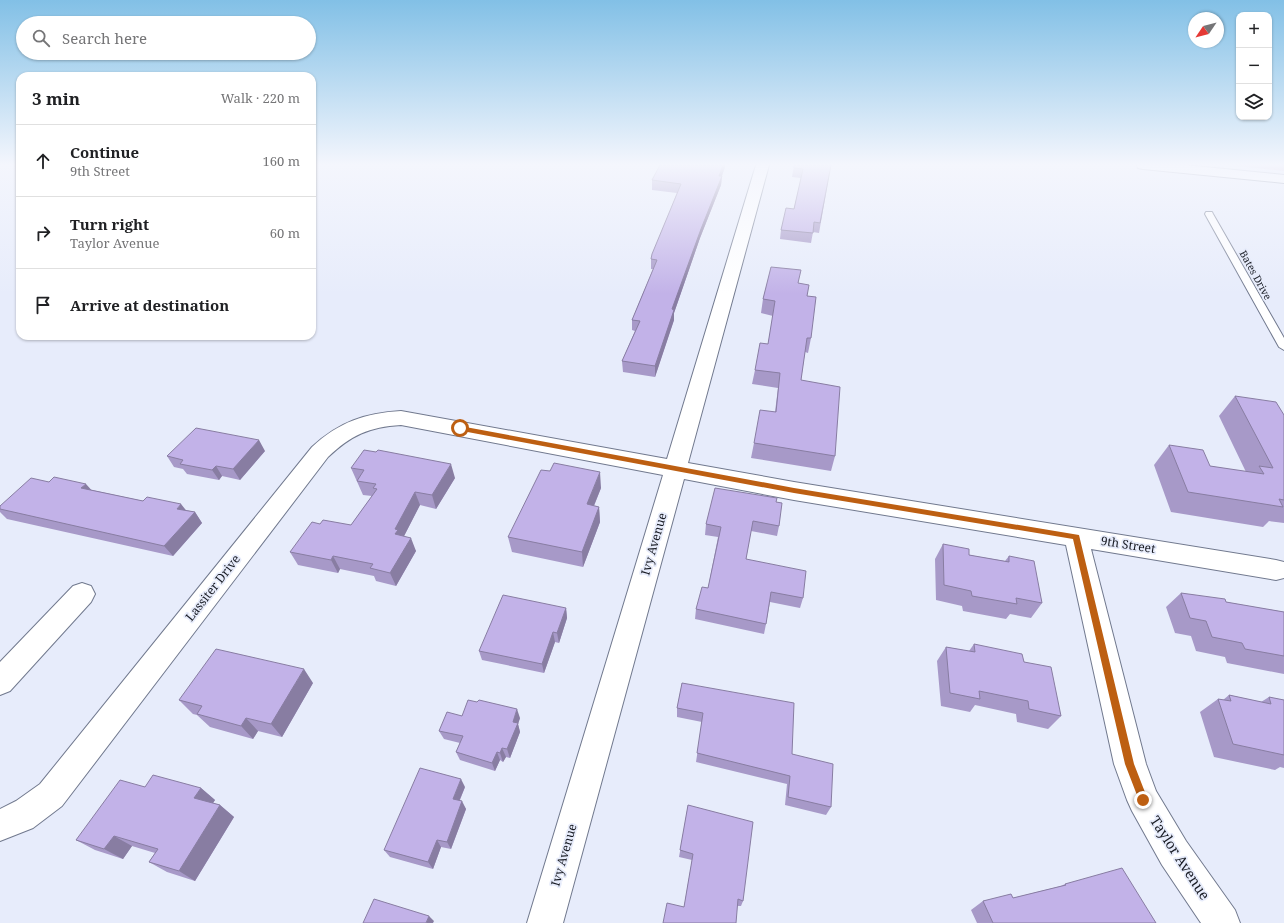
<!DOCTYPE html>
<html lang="en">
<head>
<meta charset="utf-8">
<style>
	body { margin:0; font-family:"Noto Serif",serif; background:#f6f6f6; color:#202124 }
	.controls { position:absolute; right:12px; top:12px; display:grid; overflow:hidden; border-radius:8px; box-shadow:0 1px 3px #0004 }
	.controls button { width:36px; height:36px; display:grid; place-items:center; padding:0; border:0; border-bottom:1px solid #e0e0e0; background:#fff; color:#202124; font:20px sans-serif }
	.compass { position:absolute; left:1188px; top:12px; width:36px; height:36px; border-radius:50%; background:#fff; box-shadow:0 1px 3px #0004; rotate:235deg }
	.stop { position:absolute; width:12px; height:12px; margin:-9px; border:3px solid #bd5f12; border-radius:50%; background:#fff }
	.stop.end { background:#bd5f12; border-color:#fff; box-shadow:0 1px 4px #0008 }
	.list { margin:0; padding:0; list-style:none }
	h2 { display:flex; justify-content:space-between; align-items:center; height:52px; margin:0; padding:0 16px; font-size:17px }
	h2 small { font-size:13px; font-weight:400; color:#757577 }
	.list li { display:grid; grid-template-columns:26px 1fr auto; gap:12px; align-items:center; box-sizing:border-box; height:72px; padding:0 16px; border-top:1px solid #e0e0e0 }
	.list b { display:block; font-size:15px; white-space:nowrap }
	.list p { margin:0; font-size:13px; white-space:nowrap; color:#757577 }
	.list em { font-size:13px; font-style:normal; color:#757577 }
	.icon { flex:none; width:22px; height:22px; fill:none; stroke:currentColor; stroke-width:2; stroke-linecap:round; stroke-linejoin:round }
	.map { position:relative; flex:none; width:1284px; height:923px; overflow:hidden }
	.search { position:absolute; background:#fff; box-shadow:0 1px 3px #0004; left:16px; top:16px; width:300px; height:44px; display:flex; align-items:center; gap:10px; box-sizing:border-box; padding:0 14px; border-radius:22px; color:#757577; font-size:15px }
	.panel { position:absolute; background:#fff; box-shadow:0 1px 3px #0004; left:16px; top:72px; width:300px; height:268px; border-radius:12px }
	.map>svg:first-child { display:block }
	.green { fill:#cdadcc }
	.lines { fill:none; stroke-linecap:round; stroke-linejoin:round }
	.service-casing { stroke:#71798e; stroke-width:2 }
	.minor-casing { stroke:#71798e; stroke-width:2 }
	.service { fill:#fff; fill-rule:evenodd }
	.minor { fill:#fff; fill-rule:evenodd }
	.wall { fill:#a799c8 }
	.shaded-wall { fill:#887da2 }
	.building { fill:#c2b2e8; stroke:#887da2 }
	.route { fill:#bd5f12 }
	.labels { text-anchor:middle; stroke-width:3.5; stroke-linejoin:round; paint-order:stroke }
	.far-street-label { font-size:10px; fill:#181b23; stroke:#e7ecfb }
	.street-label { font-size:12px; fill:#181b23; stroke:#e7ecfb }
	.near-street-label { font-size:14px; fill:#181b23; stroke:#e7ecfb }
</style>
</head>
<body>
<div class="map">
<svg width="1284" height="923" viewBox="0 0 1284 923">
	<rect width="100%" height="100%" fill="#e7ecfb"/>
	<path class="green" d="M1227,165H1284V171Z"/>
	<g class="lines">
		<defs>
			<path id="service" d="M1206,212H1212L1213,214L1284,338V350L1279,347L1205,214Z"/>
			<path id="minor" d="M756,165H769L688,463L794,482L1276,560L1284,562V578L1276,580L1091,549L1146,764L1156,791L1186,841L1235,910L1240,923H1201L1162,865L1132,811L1127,800L1114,764L1066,545L794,500L684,479L563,923H527L663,475L401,425C369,427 351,435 328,457L62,806L33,828L0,841V809L16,801L40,784L312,447C339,422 365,413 401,411L667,459Z
				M1137,165H1185L1284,175V183L1143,169L1138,168Z
				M82,583L91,586L95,594L91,602L10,691L0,695V662L73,586Z"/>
		</defs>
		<use href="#service" class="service-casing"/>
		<use href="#minor" class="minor-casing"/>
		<use href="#service" class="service"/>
		<use href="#minor" class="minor"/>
	</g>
	<path class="wall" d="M794,165H831L819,233L813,232L811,243L780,239L781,230L794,209L801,178L792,177Z
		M725,167L722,176L721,185L700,238L674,313V320L655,377L623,372L622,361L635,331L632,330V320L653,269H651V259L677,193L652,190V180Z
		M798,283L807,296L811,338L808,353L805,352L801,380L835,456L831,471L751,458L754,443L775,412L778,388L752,384L755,370L768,344L773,316L761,313L763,299Z
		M1235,396L1284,415V523L1269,521L1263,527L1171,512L1154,465L1169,445L1210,466L1246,472L1219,416Z
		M265,451L240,480L222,476L219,480L187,474L183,469L174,467L167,456Z
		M351,468L455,478L436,509L420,505L404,536L416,551L396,586L376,581L374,576L340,569L338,573L298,565L290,552L320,524L351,525L372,496L363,495Z
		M49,482L92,490L195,512L202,523L173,556L7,519L0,512V506Z
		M601,488L594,506L599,507L600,522L583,567L512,552L508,537Z
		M776,502L779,526L777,536L751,531L746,559L803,598L800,608L770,602L766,624L764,634L695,619L696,609L708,588L718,537L705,535L706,524Z
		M943,544L969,555L1005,561L1009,556L1042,603L1031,618L1010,614L1006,619L963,611L962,606L936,600L935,559Z
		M1181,593L1226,602L1284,612V674L1227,663L1225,657L1196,651L1191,636L1175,633L1166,607Z
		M566,608L567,618L559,643L555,642L544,673L482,660L479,651Z
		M974,644L1024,662L1061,716L1048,729L1017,722L1016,714L975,705L970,712L941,706L937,661L946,647L969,651Z
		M313,683L282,737L258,731L253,739L210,727L197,715L193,714L179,700Z
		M682,683L792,754L831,807L826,815L785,805L787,784L696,762L702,722L677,717V708Z
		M1229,695L1261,702L1269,697L1284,700V768L1280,767L1275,770L1214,757L1200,712L1218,699L1223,700Z
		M462,716L520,718L518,724L520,732L510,758L506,757L503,762L500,760L495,771L460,760L456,752L460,743L444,739L439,731Z
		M145,787L201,788L215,800L213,803L220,805L234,817L195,881L167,872L149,862L155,853L132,846L123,859L95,850L76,840Z
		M465,787L460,800L466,809L451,849L441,847L433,869L390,857L384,850Z
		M688,805L743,901L741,906H738L684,907L692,860L679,857Z
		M1065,884L1156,923H977L971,910L983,901L1013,898L1061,886Z"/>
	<path class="shaded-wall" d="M723,165H725V167L720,181L722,176L721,185L700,238L674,313V320L655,377V366L672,309Z
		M259,440L265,451L240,480L233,469Z
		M451,464L455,478L436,509L432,495Z
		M216,466L222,476L219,480L212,470Z
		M600,472L601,488L588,520L587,504Z
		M86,484L95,494L81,488Z
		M415,492L420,505L402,540L395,534V529Z
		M181,504L189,514L177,509Z
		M599,507L600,522L583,567L582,552Z
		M195,512L202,523L173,556L164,546Z
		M411,538L416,551L396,586L390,573Z
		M333,556L340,569L338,573L331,560Z
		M566,608L567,618L559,643L557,633Z
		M553,632L555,642L544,673L542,664Z
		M304,669L313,683L282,737L271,724Z
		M517,709L520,718L518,724L520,732L510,758L507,749L513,722Z
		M246,718L258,731L253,739L241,726Z
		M502,748L506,757L503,762L500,753Z
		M497,752L500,760L495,771L492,763Z
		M461,779L465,787L457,806L453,799Z
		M201,788L215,800L209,809L194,798Z
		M462,801L466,809L451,849L447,842Z
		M220,805L234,817L195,881L179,871Z
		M114,836L132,846L123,859L104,849Z
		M437,840L441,847L433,869L428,862Z
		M429,916L434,921L433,923H426Z"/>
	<path class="building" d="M660,165H723L719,176H722L701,229L672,309L674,310L655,366L622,361L640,321L632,320L657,260L651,259L652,254L681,184L652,180Z
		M794,165H831L820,223L814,222L813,233L781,230L786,208L794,209L803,169L794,168Z
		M771,267L801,270L798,283L809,285L807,296L816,297L811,338H807L801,380L840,387L835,456L754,443L760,410L776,412L780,373L755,370L760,343L768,344L775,301L763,299Z
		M1235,396L1276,402L1284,415V500L1279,499L1283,507L1188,492L1169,445L1203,450L1210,466L1264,474L1259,466L1273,468Z
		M196,428L259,440L233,469L216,466L212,470L180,464L183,460L167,456Z
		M364,450L376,452L378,450L451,464L432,495L415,492L395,529L398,530L395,534L411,538L390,573L370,568L373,564L333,556L331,560L290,552L312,522L320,524L323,520L351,525L377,489L373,488L376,484L357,481L364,470L351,468Z
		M554,463L600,472L587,504L599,507L582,552L508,537L541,470L550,471Z
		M54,477L86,484L81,488L143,501L147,497L181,504L177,509L195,512L164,546L0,509V506L31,478L49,482Z
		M715,488L777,498L776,502L782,503L779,526L753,521L746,559L806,571L803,598L771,592L766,624L696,609L702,587L708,588L721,527L706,524Z
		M943,544L969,549V555L1009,562V556L1034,561L1042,603L1016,598L1017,604L972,596L971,591L944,585Z
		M1181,593L1225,599L1226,602L1284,612V656L1245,649L1242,643L1212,637L1206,621L1190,618Z
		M503,595L566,608L557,633L553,632L542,664L479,651Z
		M974,644L1022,654L1024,662L1051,667L1061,716L1029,709L1028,701L979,691L980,699L950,693L946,647L975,652Z
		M216,649L304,669L271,724L246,718L241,726L197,714L202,706L179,700Z
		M682,683L794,703L792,754L833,764L831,807L788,797L790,776L697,753L703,713L677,708Z
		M1229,695L1271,704L1269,697L1284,700V755L1233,744L1218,699L1231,701Z
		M468,700L477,702L479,700L517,709L513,722L518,723L507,749L502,748L500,753L497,752L492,763L456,752L463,736L439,731L447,712L462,716Z
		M420,768L461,779L453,799L462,801L447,842L437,840L428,862L384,850Z
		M153,775L201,788L194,798L220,805L179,871L149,862L158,849L114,836L104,849L76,840L120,780L145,787Z
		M688,805L753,822L743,901L738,899L736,923H663L667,903L684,907L693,854L680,850Z
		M1122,868L1156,923H993L983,901L1011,894L1013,898L1066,885L1065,884Z
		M374,899L429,916L426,923H363Z"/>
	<linearGradient id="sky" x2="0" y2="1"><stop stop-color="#82c0e6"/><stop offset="0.56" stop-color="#f4f6fd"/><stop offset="1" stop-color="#f4f6fd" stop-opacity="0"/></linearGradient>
	<rect width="1284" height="294" fill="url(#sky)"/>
	<path class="route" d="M460,426L794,488L1079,535L1134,764L1148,800L1147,803L1143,805L1140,803L1125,764L1073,539L794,493L457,430V427Z"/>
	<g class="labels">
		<g class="far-street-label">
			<text transform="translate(1256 275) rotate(61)" y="4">Bates Drive</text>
		</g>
		<g class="street-label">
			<text transform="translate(654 544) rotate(-74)" y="4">Ivy Avenue</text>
			<text transform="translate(1128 545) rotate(9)" y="4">9th Street</text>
			<text transform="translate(213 588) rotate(-52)" y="4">Lassiter Drive</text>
			<text transform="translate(564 855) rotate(-74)" y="4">Ivy Avenue</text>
		</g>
		<g class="near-street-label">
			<text transform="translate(1180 858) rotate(57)" y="5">Taylor Avenue</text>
		</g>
	</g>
</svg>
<div class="controls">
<button>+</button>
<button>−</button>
<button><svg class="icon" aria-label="layers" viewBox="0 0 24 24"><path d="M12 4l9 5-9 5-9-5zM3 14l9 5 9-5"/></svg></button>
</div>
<svg class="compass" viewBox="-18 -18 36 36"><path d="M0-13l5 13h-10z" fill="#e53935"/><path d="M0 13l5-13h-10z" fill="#757577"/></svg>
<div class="stop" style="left:460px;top:428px"></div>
<div class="stop end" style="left:1143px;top:800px"></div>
<div class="search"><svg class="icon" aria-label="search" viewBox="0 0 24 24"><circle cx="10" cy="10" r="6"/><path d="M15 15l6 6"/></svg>Search here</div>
<section class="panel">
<h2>3 min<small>Walk · 220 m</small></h2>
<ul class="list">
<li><svg class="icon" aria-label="ahead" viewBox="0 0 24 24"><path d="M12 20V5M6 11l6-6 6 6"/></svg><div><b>Continue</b><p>9th Street</p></div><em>160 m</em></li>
<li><svg class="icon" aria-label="right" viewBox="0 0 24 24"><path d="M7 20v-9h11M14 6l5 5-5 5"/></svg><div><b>Turn right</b><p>Taylor Avenue</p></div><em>60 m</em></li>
<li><svg class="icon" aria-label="arrive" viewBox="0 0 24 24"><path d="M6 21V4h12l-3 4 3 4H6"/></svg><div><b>Arrive at destination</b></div></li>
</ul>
</section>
</div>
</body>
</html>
